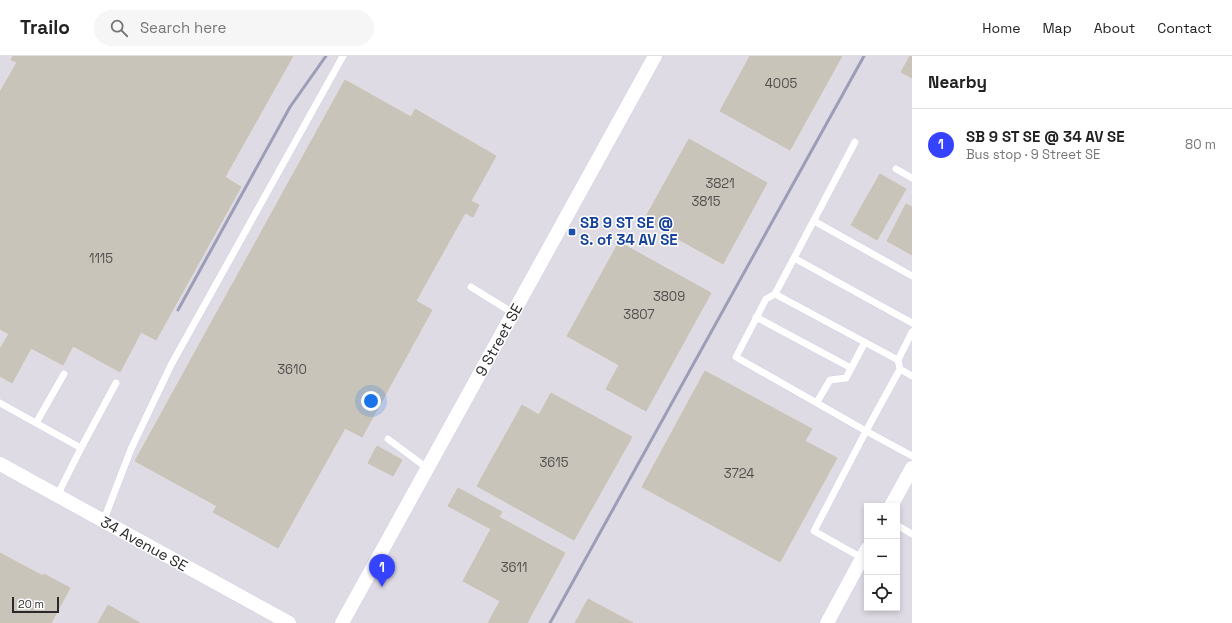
<!DOCTYPE html>
<html lang="en">
<head>
<meta charset="utf-8">
<style>
	body { margin:0; font-family:"Space Grotesk",sans-serif; background:#f6f6f6; color:#222 }
	.controls { position:absolute; right:12px; bottom:12px; display:grid; overflow:hidden; border-radius:0px; box-shadow:0 2px 6px #0003 }
	.controls button { width:36px; height:36px; display:grid; place-items:center; padding:0; border:0; border-bottom:1px solid #e0e0e0; background:#fff; color:#222; font:20px sans-serif }
	.scale { position:absolute; left:12px; bottom:10px; width:47px; box-sizing:border-box; padding-left:4px; border:2px solid #2a2a2a; border-top:0; font-size:11px; line-height:14px; white-space:nowrap; color:#2a2a2a; -webkit-text-stroke:3px #fff; paint-order:stroke }
	.you { position:absolute; left:371px; top:345px; width:14px; height:14px; margin:-10px; border:3px solid #fff; border-radius:50%; background:#1a73e8; box-shadow:0 0 0 6px #1a73e833 }
	.badge { display:grid; place-items:center; width:26px; height:26px; border-radius:50%; background:#3543ff; color:#fff; font-size:13px; font-weight:700 }
	.pin { position:absolute; translate:-50% -33px; filter:drop-shadow(0 1px 2px #0008) }
	.pin::after { content:''; position:absolute; top:21px; width:14px; height:12px; background:inherit; clip-path:polygon(0 0,100% 0,50% 100%) }
	.list { margin:0; padding:0; list-style:none }
	h2 { display:flex; justify-content:space-between; align-items:center; height:52px; margin:0; padding:0 16px; font-size:17px }
	h2 small { font-size:13px; font-weight:400; color:#767676 }
	.list li { display:grid; grid-template-columns:26px 1fr auto; gap:12px; align-items:center; box-sizing:border-box; height:72px; padding:0 16px; border-top:1px solid #e0e0e0 }
	.list b { display:block; font-size:15px; white-space:nowrap }
	.list p { margin:0; font-size:13px; white-space:nowrap; color:#767676 }
	.list em { font-size:13px; font-style:normal; color:#767676 }
	.icon { flex:none; width:22px; height:22px; fill:none; stroke:currentColor; stroke-width:2; stroke-linecap:round; stroke-linejoin:round }
	.map { position:relative; flex:none; width:912px; height:567px; overflow:hidden }
	header { display:flex; align-items:center; gap:24px; box-sizing:border-box; height:56px; padding:0 20px; background:#fff; border-bottom:1px solid #e0e0e0 }
	header strong { font-size:19px }
	nav { display:flex; gap:22px; margin-inline-start:auto; font-size:14px }
	.search { width:280px; height:36px; background:#f6f6f6; display:flex; align-items:center; gap:10px; box-sizing:border-box; padding:0 14px; border-radius:22px; color:#767676; font-size:15px }
	main { display:flex }
	aside { flex:1; background:#fff }
	.map>svg:first-child { display:block }
	.industrial { fill:#dfdbe5; fill-rule:evenodd }
	.building { fill:#c9c4ba; stroke:#c9c4b3 }
	.lines { fill:none; stroke-linecap:round; stroke-linejoin:round }
	.service-casing { stroke:#cfd0e5; stroke-width:8 }
	.minor-casing { stroke:#cfd0e5; stroke-width:15 }
	.service { stroke:#fff; stroke-width:7 }
	.minor { stroke:#fff; stroke-width:14 }
	.rail { stroke:#9c9db6; stroke-width:3 }
	.transit-dot { fill:#1a4fb4; stroke:#fff; stroke-width:1.5 }
	.labels { text-anchor:middle; stroke-width:3; stroke-linejoin:round; paint-order:stroke }
	.number-label { font-size:13px; fill:#52504e }
	.transit-label { font-size:15px; font-weight:bold; fill:#164399; stroke:#fff; text-anchor:start }
	.street-label { font-size:15px; fill:#2a2a2a; stroke:#fff }
</style>
</head>
<body>
<header>
<strong>Trailo</strong>
<div class="search"><svg class="icon" aria-label="search" viewBox="0 0 24 24"><circle cx="10" cy="10" r="6"/><path d="M15 15l6 6"/></svg>Search here</div>
<nav><a>Home</a><a>Map</a><a>About</a><a>Contact</a></nav>
</header>
<main>
<div class="map">
<svg width="912" height="567" viewBox="0 0 912 567">
	<rect width="100%" height="100%" fill="#eee7da"/>
	<path class="industrial" d="M0,0H912V567H0ZM867,450H897V552H867Z"/>
	<path class="building" d="M13,0H293L225,121L241,131L156,284L141,276L120,316L73,290L63,309L31,292L12,327L0,320V293L9,278L0,273V36L17,6L11,4Z
		M750,0H842L790,94L720,55Z
		M910,0H912V22L901,16Z
		M345,24L411,61L415,53L496,100L471,145L479,149L473,161L465,157L416,245L432,254L362,381L345,372L278,492L213,456L217,450L135,405Z
		M689,83L767,127L723,208L644,164Z
		M880,118L906,133L877,184L851,169Z
		M906,148L912,151V199L887,185Z
		M619,186L711,237L646,355L606,333L619,309L567,280Z
		M705,315L812,373L805,385L837,402L780,506L642,431Z
		M551,337L632,381L574,484L477,430L522,349L539,359Z
		M377,390L402,404L393,420L368,407Z
		M458,432L502,456L499,461L565,497L527,567H488L500,545L463,525L491,473L448,450Z
		M0,497L43,520L44,518L70,532L51,567H0Z
		M588,543L633,567H575Z
		M108,549L140,567H98Z"/>
	<g class="lines">
		<defs>
			<path id="service" d="M896,113L912,122
				M814,165L912,220
				M794,202L855,86
				M471,231L513,257
				M775,238L794,202L912,267
				M756,261L851,312
				M898,304L912,276
				M900,313L898,304L775,238L766,243L736,301L866,375L900,313L912,320
				M817,346L830,324L846,322L865,286
				M0,347L81,392L57,440
				M36,367L64,318
				M388,383L427,412
				M81,392L116,327
				M103,466L131,393L171,309L343,0
				M897,469L912,478
				M862,502L814,475L866,375L912,400"/>
			<path id="minor" d="M0,408L289,567
				M891,450L912,412
				M342,567L655,0
				M827,567L867,493"/>
		</defs>
		<use href="#service" class="service-casing"/>
		<use href="#minor" class="minor-casing"/>
		<use href="#service" class="service"/>
		<use href="#minor" class="minor"/>
		<path class="rail" d="M178,254L290,51L326,0
			M550,567L864,0"/>
	</g>
	<rect class="transit-dot" x="568" y="172" width="8" height="8" rx="2"/>
	<g class="labels">
		<g class="number-label">
			<text x="781" y="32">4005</text>
			<text x="720" y="132">3821</text>
			<text x="706" y="150">3815</text>
			<text x="101" y="207">1115</text>
			<text x="669" y="245">3809</text>
			<text x="639" y="263">3807</text>
			<text x="292" y="318">3610</text>
			<text x="554" y="411">3615</text>
			<text x="739" y="422">3724</text>
			<text x="514" y="516">3611</text>
		</g>
		<g class="transit-label">
			<text x="580" y="172">SB 9 ST SE @<tspan x="580" dy="17">S. of 34 AV SE</tspan></text>
		</g>
		<g class="street-label">
			<text transform="translate(499 284) rotate(-61)" y="5">9 Street SE</text>
			<text transform="translate(144 488) rotate(29)" y="5">34 Avenue SE</text>
		</g>
	</g>
</svg>
<div class="controls">
<button>+</button>
<button>−</button>
<button><svg class="icon" aria-label="locate" viewBox="0 0 24 24"><circle cx="12" cy="12" r="6"/><path d="M12 2v4M12 18v4M2 12h4M18 12h4"/></svg></button>
</div>
<div class="scale">20 m</div>
<div class="you"></div>
<div class="pin badge" style="left:382px;top:531px">1</div>
</div>
<aside>
<h2>Nearby<small></small></h2>
<ul class="list">
<li><span class="badge">1</span><div><b>SB 9 ST SE @ 34 AV SE</b><p>Bus stop · 9 Street SE</p></div><em>80 m</em></li>
</ul>
</aside>
</main>
</body>
</html>
